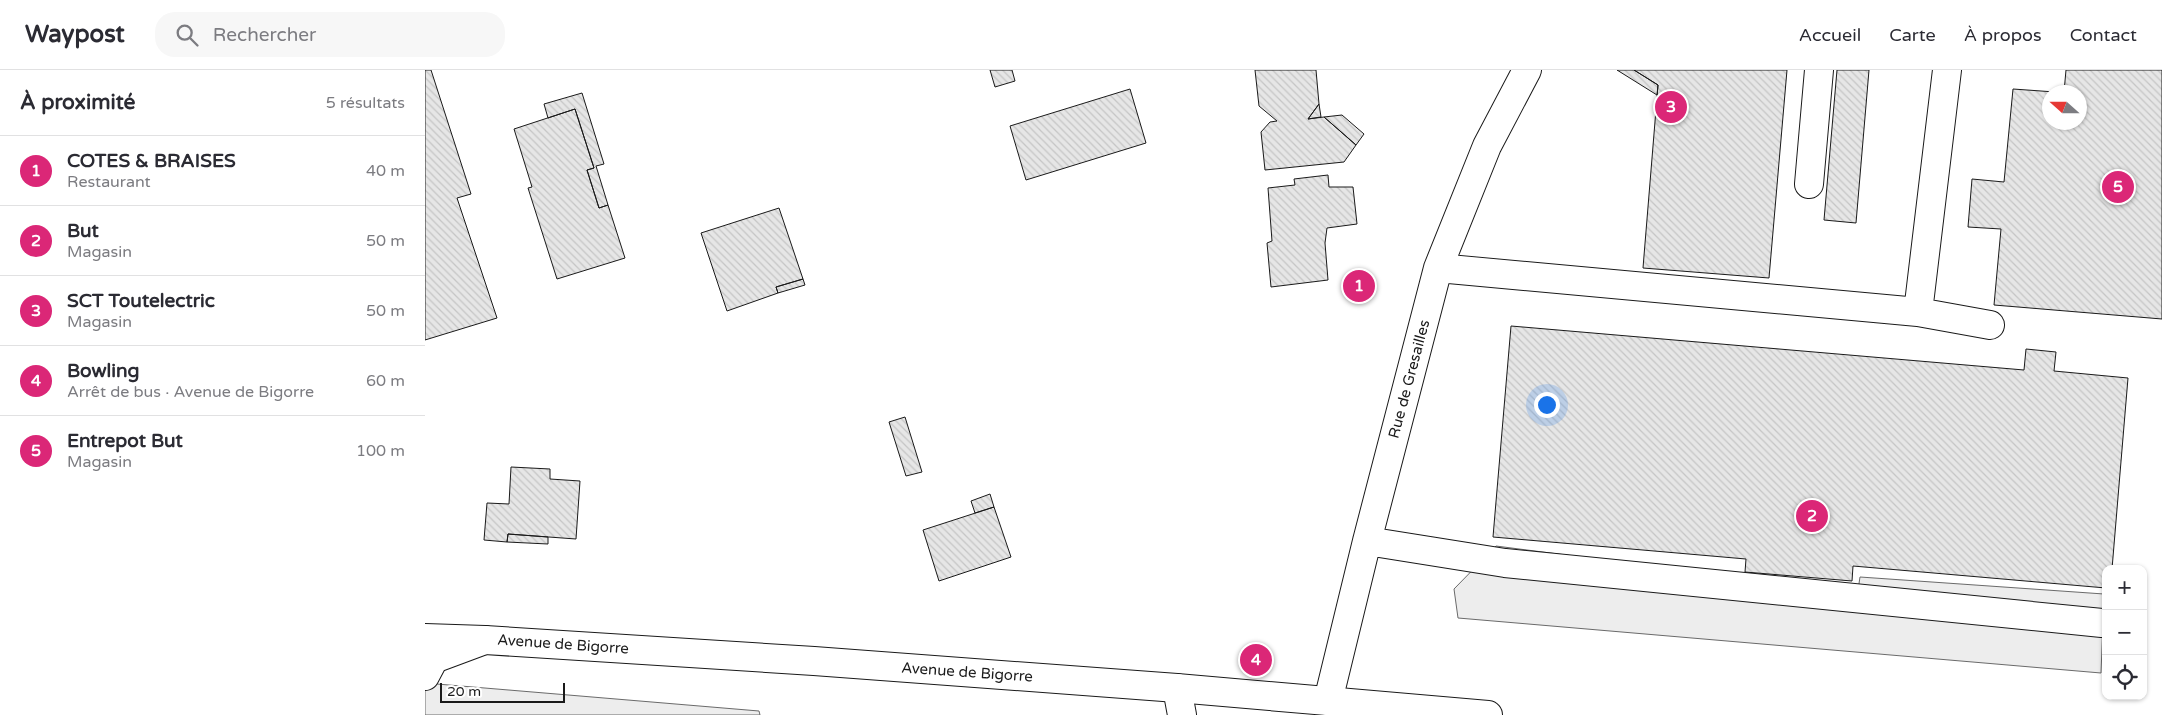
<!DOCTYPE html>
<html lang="fr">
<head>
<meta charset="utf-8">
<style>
	body { margin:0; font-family:"Varela Round",sans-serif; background:#f7f7f7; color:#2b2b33 }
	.controls { position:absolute; right:15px; bottom:15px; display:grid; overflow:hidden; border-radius:10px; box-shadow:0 1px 4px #0004 }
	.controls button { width:45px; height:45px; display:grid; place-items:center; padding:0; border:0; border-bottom:1px solid #e1e1e2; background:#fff; color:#2b2b33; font:25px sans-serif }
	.compass { position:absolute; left:1617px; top:15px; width:45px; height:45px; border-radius:50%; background:#fff; box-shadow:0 1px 4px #0004; rotate:291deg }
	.scale { position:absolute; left:15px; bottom:12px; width:125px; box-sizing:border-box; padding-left:5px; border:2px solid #1a1a1a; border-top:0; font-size:14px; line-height:18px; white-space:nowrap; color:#1a1a1a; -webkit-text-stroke:4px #fff; paint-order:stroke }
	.you { position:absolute; left:1121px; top:334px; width:18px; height:18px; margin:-12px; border:4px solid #fff; border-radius:50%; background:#1a73e8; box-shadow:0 0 0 8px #1a73e833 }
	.badge { display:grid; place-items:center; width:32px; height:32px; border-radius:50%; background:#db2777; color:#fff; font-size:16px; font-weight:700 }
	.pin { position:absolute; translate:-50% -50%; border:2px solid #fff; box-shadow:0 1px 5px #0006 }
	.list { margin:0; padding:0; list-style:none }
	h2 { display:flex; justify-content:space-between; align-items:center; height:65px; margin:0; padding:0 20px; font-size:21px }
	h2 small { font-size:16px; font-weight:400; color:#7c7c81 }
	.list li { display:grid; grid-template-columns:32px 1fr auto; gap:15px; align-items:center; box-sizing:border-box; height:70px; padding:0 20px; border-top:1px solid #e1e1e2 }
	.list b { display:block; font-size:19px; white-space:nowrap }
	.list p { margin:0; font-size:16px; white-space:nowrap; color:#7c7c81 }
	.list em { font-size:16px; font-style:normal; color:#7c7c81 }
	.icon { flex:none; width:28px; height:28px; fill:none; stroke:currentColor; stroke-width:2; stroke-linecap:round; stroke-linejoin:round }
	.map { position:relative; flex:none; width:1737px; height:645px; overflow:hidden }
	header { display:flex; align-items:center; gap:30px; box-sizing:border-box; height:70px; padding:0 25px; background:#fff; border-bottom:1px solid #e1e1e2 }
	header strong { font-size:24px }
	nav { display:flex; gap:28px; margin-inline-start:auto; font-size:18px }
	.search { width:350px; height:45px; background:#f7f7f7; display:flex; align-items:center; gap:12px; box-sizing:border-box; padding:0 18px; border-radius:20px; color:#7c7c81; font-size:19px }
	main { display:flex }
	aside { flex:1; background:#fff }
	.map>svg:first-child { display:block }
	.parking { fill:#ededed; stroke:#6a6a6a }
	.building { fill:url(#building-back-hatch); stroke:#1a1a1a }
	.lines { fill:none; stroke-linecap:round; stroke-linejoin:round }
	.minor-casing { stroke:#1a1a1a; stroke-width:30 }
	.major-casing { stroke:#1a1a1a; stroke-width:30 }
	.minor { stroke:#fff; stroke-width:28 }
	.major { stroke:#fff; stroke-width:28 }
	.labels { text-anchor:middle; stroke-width:4; stroke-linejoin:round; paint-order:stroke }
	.street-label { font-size:15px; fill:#1a1a1a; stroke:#fff }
</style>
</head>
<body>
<header>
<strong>Waypost</strong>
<div class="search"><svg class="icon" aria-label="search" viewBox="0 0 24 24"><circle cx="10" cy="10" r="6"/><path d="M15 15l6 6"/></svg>Rechercher</div>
<nav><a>Accueil</a><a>Carte</a><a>À propos</a><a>Contact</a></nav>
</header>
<main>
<aside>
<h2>À proximité<small>5 résultats</small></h2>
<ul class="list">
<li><span class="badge">1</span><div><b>COTES &amp; BRAISES</b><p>Restaurant</p></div><em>40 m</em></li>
<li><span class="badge">2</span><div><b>But</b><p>Magasin</p></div><em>50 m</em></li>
<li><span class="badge">3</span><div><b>SCT Toutelectric</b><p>Magasin</p></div><em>50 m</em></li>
<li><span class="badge">4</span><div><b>Bowling</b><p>Arrêt de bus · Avenue de Bigorre</p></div><em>60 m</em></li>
<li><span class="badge">5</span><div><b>Entrepot But</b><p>Magasin</p></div><em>100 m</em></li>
</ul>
</aside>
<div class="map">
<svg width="1737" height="645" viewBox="0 0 1737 645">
	<defs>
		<pattern id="building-back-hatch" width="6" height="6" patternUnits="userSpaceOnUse" patternTransform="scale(1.25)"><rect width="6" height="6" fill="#e6e6e6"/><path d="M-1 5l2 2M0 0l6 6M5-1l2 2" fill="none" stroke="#c5c5c5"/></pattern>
	</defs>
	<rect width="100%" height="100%" fill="#fff"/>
	<path class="parking" d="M1071,476L1319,508L1433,520L1435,507L1679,524L1676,603L1033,548L1029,519Z
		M0,613L334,641L335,645H0Z"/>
	<path class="building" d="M0,0H6L46,124L32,128L72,248L0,270Z
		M565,0H587L590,11L570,17Z
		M830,0H891L894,34L883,49L899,47L931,75L919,92L840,100L836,62L845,52L852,51L834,36Z
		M1192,0H1209L1233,15L1232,25Z
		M1209,0H1362L1344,208L1218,198L1233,15Z
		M1412,0H1444L1431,153L1399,150Z
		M1641,0H1737V249L1569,235L1576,159L1543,157L1547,109L1579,112L1588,19L1630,22H1624V52H1654V22H1639Z
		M705,19L721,73L601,110L585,56Z
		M157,23L179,94L171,96L183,135L174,138L162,100L169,98L150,39L123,48L119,34Z
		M894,34L896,47L883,49Z
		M150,39L169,98L162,100L174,138L183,135L200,188L132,209L103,118L107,117L89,59Z
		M917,45L939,64L931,75L899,47Z
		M903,105L904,117H928L932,154L902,158L900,173L903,210L846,217L842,173L847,171L843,118L870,115L869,109Z
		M354,138L378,209L351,217L353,223L302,241L276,163Z
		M378,209L380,215L353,223L351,217Z
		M1086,256L1599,300L1601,279L1631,282L1629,301L1703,308L1687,499H1681V518L1428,496L1427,511L1320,502L1321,489L1068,467Z
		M480,347L497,402L481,406L464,352Z
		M86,397L125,399V409L155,411L151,469L83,464L82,472L59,470L62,433L84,434Z
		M565,424L569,437L550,443L546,431Z
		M569,437L586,487L514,511L498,460Z
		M83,464L123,467V474L82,472Z"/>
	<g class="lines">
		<defs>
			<path id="minor" d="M1384,114L1394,0
				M1013,198L1493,242L1522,0
				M1493,242L1565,255
				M942,471L1080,493L1677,553
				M0,606L9,589L60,570
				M752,618L757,645
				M903,631L942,471L1013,198L1062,76L1102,0"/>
			<path id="major" d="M0,568L60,570L389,591L752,618L1063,645"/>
		</defs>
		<use href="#minor" class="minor-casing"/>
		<use href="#major" class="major-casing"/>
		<use href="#minor" class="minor"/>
		<use href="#major" class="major"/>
	</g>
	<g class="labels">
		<g class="street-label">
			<text transform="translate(984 309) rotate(-75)" y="5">Rue de Gresailles</text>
			<text transform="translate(138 574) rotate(4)" y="5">Avenue de Bigorre</text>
			<text transform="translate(542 602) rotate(4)" y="5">Avenue de Bigorre</text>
		</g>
	</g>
</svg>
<div class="controls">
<button>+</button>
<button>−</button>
<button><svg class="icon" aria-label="locate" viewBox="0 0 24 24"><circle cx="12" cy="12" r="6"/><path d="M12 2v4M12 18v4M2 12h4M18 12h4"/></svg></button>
</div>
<svg class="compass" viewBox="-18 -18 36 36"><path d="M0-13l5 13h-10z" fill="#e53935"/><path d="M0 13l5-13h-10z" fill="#7c7c81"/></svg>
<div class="scale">20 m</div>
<div class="you"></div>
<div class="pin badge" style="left:934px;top:216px">1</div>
<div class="pin badge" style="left:1387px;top:446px">2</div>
<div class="pin badge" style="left:1246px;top:37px">3</div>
<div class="pin badge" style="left:831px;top:590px">4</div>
<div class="pin badge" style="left:1693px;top:117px">5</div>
</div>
</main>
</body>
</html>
